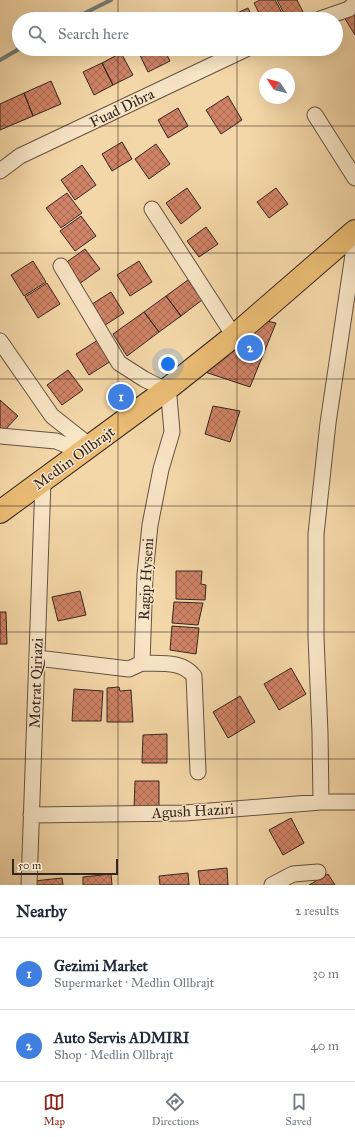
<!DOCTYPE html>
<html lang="en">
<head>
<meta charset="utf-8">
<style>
	body { margin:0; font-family:"IM FELL Great Primer",serif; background:#f2f2f3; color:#1f2937 }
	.compass { position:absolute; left:259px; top:68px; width:36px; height:36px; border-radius:50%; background:#fff; box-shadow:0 4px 16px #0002; rotate:305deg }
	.scale { position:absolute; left:12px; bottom:10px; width:106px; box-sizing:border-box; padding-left:4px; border:2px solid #342721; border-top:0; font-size:11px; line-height:14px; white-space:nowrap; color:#342721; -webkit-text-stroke:3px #f8e5c6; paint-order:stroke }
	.you { position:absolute; left:168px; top:364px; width:14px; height:14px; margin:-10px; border:3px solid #fff; border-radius:50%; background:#1a73e8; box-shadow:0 0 0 6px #1a73e833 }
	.badge { display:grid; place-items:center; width:26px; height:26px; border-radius:50%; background:#8f2418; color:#fff; font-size:13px; font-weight:700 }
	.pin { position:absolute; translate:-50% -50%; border:2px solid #fff; box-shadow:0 1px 4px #0006 }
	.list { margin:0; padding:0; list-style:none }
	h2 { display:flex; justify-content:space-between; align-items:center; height:52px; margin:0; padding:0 16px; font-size:17px }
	h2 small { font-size:13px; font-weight:400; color:#747a83 }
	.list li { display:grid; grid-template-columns:26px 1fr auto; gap:12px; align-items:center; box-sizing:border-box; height:72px; padding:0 16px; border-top:1px solid #e0e1e3 }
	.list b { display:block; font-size:15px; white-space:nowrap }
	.list p { margin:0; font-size:13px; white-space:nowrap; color:#747a83 }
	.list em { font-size:13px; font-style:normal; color:#747a83 }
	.icon { flex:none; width:22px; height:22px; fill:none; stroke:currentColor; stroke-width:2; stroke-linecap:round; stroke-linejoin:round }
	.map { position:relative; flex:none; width:355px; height:885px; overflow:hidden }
	.search { position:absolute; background:#fff; box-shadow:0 4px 16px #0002; left:12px; right:12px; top:12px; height:44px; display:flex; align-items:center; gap:10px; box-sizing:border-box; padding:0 14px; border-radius:22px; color:#747a83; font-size:15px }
	.sheet { height:196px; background:#fff }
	nav { display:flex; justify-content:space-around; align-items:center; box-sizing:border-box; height:56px; border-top:1px solid #e0e1e3; background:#fff; font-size:11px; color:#747a83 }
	nav a { display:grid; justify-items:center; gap:2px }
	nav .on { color:#8f2418 }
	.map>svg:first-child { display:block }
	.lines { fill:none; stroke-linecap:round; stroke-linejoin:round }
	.stream { stroke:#747d78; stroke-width:4 }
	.building { fill:url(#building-cross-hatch); stroke:#342721 }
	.minor-casing { stroke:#645343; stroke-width:17 }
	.primary-casing { stroke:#342721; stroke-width:24 }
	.minor { stroke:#f8e5c6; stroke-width:15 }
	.primary { stroke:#eabc74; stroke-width:22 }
	.grid { fill:none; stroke:#342721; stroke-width:1; stroke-opacity:0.55 }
	.labels { text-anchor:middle; stroke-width:3; stroke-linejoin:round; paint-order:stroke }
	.street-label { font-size:15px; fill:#342721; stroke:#f8e5c6 }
</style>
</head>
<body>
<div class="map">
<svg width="355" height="885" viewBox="0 0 355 885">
	<defs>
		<pattern id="building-cross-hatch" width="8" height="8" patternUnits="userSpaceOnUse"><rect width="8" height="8" fill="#d08366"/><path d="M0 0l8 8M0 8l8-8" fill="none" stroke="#aa6b54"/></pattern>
	</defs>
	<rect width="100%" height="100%" fill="#f4d7a8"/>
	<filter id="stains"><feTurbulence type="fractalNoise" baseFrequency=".005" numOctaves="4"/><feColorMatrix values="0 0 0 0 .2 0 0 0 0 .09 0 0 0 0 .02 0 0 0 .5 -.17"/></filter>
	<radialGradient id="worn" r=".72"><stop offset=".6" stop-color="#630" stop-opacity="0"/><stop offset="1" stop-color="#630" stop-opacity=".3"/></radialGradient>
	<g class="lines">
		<path class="stream" d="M73,19L111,0
			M0,60L19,49"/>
	</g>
	<path class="building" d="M260,0H275L282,13L270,19H262L254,3Z
		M277,0H297L304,14L294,19H287Z
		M248,8L253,19H224Z
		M355,9V35L344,17Z
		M142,49H164L170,61L148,72L138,51Z
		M188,49H201L190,54Z
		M308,49H319L310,54Z
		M121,53L133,75L113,85L102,63Z
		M102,63L113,85L94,95L83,72Z
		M51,81L61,104L33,116L24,93Z
		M24,93L33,116L0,130V104Z
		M228,96L242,120L221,134L206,110Z
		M178,108L188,126L168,138L158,120Z
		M122,142L132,159L112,171L102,154Z
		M156,144L170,164L149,179L135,159Z
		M82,165L96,185L75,200L61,180Z
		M187,188L201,208L181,224L166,203Z
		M276,188L288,204L269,218L257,202Z
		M67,193L82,213L61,228L46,208Z
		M81,216L96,236L75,251L60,231Z
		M206,227L218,244L199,257L187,241Z
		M85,249L100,269L79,284L64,264Z
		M33,261L46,282L24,296L11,275Z
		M139,261L152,282L130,296L117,275Z
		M188,280L202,300L181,316L166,296Z
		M47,283L60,304L38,318L25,297Z
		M111,292L124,313L102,327L89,306Z
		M166,296L181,316L159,332L144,312Z
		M144,312L159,332L127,356L113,334Z
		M266,321L276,323L250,387L205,372Z
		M98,340L111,361L89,375L76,354Z
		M68,370L83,390L62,405L47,385Z
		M0,400L18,416L4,431L0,427Z
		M213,406L240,411L230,442L205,434Z
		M176,571H202L201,584L206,585L205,600L176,599Z
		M80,591L86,615L58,621L52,597Z
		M174,602L203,603L198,625L172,623Z
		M0,612H6L7,644H0Z
		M172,626L199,628L196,654L170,650Z
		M291,668L306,694L279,710L264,684Z
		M119,687L120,691L131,690L133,722H107V688Z
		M74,689L103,691L101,721H72Z
		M240,696L255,722L228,738L213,712Z
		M167,734V763H142L143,735Z
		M135,781H159V809H134Z
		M291,818L304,843L283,855L269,830Z
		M227,868L228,885H200L198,871Z
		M188,873L189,885H160L159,876Z
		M111,874L112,885H83V877Z
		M328,874L335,885H309Z
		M62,878L63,885H34V881Z"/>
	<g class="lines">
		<defs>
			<path id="minor" d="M320,19L349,9L355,3
				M315,115L355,178
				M0,171L20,156L246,49
				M152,209L234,336
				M0,341L52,416L90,446
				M0,436L56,441L83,452
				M37,658L129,669L142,663L145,575L150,525L161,469L172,432L169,397L166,390L144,379L119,363L61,266
				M142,663C160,664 181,660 194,676L198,772
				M321,802L320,733L316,637V534L328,423L354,248L347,239
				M31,815L185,813L321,802H355
				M29,885L43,481
				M272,885L293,874L318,872"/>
			<path id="primary" d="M0,512L166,390L234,336L355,231"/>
		</defs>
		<use href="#minor" class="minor-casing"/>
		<use href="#primary" class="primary-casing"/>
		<use href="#minor" class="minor"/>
		<use href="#primary" class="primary"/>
	</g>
	<path class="grid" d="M118,0V19M237,0V19M118,49V885M237,49V885M0,126H355M0,253H355M0,379H355M0,506H355M0,632H355M0,759H355"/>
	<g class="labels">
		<g class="street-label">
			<text transform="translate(122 108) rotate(-26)" y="5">Fuad Dibra</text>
			<text transform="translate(74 458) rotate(-36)" y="5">Medlin Ollbrajt</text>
			<text transform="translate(146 579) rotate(-87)" y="5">Ragip Hyseni</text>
			<text transform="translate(36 683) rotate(-88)" y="5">Motrat Qiriazi</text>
			<text transform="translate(193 811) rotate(-3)" y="5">Agush Haziri</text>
		</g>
	</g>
	<rect width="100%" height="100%" filter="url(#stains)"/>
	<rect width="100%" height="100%" fill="url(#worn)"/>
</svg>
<svg class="compass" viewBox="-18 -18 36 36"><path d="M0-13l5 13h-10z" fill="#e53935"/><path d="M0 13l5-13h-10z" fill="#747a83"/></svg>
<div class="scale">50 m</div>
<div class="you"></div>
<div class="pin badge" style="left:121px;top:397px;background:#3f7fe0">1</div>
<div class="pin badge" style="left:250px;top:348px;background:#3f7fe0">2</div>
<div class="search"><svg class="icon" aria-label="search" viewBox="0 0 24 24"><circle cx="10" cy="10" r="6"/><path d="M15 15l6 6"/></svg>Search here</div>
</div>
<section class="sheet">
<h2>Nearby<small>2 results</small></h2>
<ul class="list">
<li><span class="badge" style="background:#3f7fe0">1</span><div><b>Gezimi Market</b><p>Supermarket · Medlin Ollbrajt</p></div><em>30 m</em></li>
<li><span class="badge" style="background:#3f7fe0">2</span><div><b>Auto Servis ADMIRI</b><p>Shop · Medlin Ollbrajt</p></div><em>40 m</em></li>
</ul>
</section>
<nav>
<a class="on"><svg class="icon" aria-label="map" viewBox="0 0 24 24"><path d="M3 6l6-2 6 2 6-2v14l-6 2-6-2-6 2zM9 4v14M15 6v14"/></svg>Map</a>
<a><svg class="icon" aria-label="directions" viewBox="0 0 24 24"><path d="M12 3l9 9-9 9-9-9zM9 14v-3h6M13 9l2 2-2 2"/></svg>Directions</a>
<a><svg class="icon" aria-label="saved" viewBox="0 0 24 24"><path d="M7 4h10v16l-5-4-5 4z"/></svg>Saved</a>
</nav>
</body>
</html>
